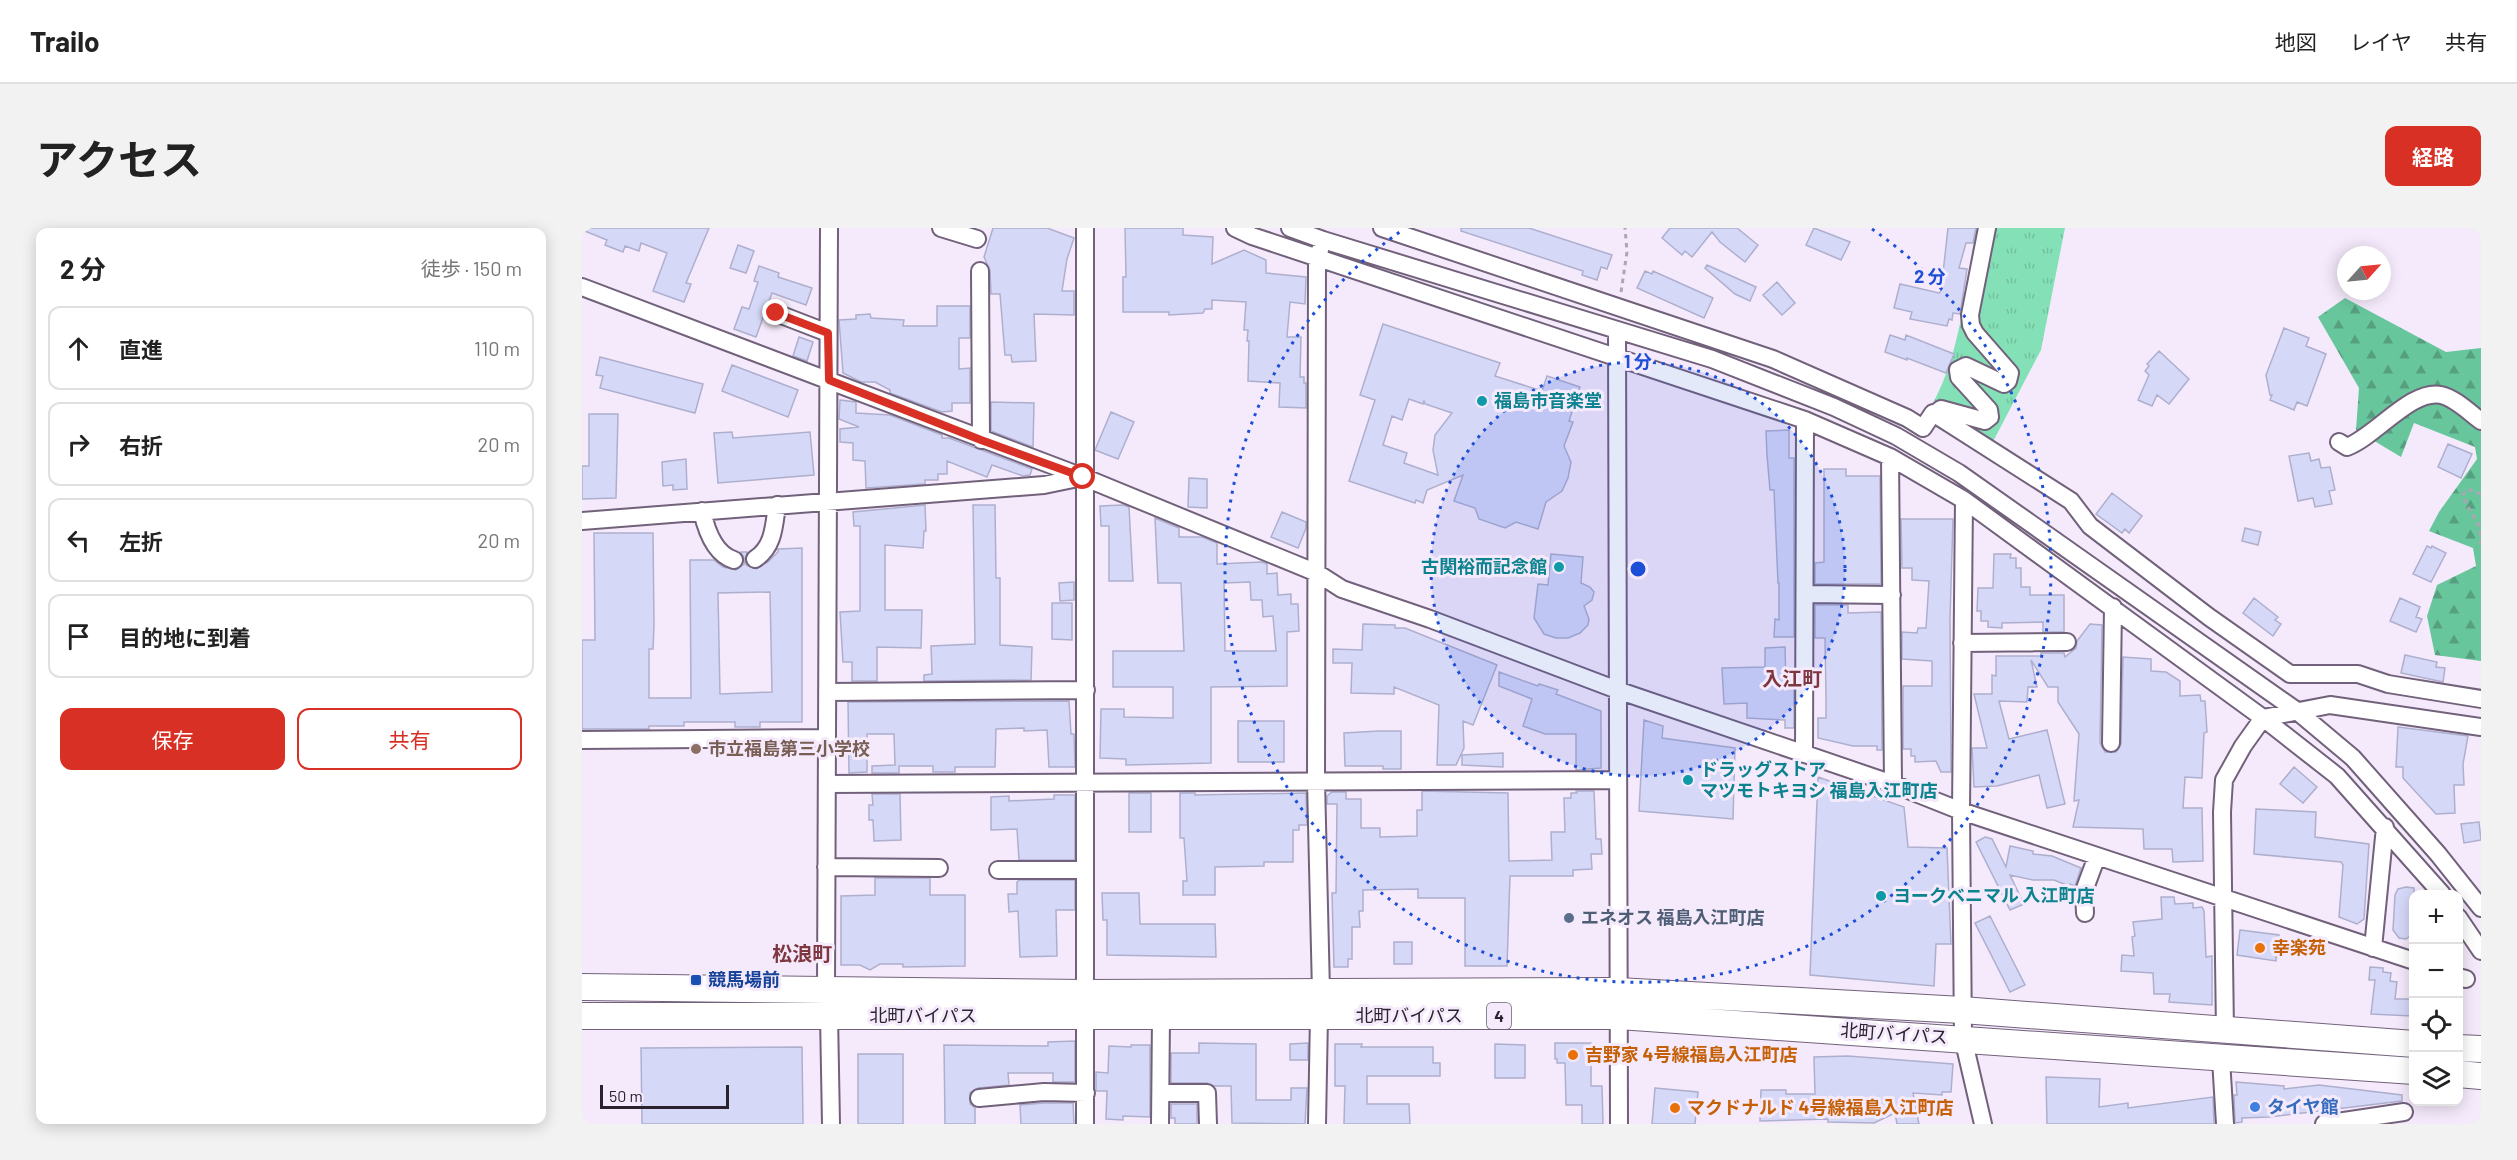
<!DOCTYPE html>
<html lang="ja">
<head>
<meta charset="utf-8">
<style>
	body { margin:0; font-family:Barlow,"Noto Sans JP",sans-serif; background:#f2f2f2; color:#222 }
	.controls { position:absolute; right:18px; bottom:18px; display:grid; overflow:hidden; border-radius:12px; box-shadow:0 3px 15px #0003 }
	.controls button { width:54px; height:54px; display:grid; place-items:center; padding:0; border:0; border-bottom:2px solid #e0e0e0; background:#fff; color:#222; font:30px sans-serif }
	.compass { position:absolute; left:1755px; top:18px; width:54px; height:54px; border-radius:50%; background:#fff; box-shadow:0 3px 15px #0003; rotate:63deg }
	.scale { position:absolute; left:18px; bottom:15px; width:129px; box-sizing:border-box; padding-left:6px; border:3px solid #2a232e; border-top:0; font-size:16px; line-height:21px; white-space:nowrap; color:#2a232e; -webkit-text-stroke:4px #f5eafb; paint-order:stroke }
	.stop { position:absolute; width:18px; height:18px; margin:-14px; border:4px solid #d93025; border-radius:50%; background:#fff }
	.stop.end { background:#d93025; border-color:#fff; box-shadow:0 2px 6px #0008 }
	.list { margin:0; padding:0; list-style:none }
	h2 { display:flex; justify-content:space-between; align-items:center; height:78px; margin:0; padding:0 24px; font-size:26px }
	h2 small { font-size:20px; font-weight:400; color:#767676 }
	.list li { display:grid; grid-template-columns:39px 1fr auto; gap:18px; align-items:center; box-sizing:border-box; height:84px; margin:0 12px 12px; padding:0 12px; border:2px solid #e0e0e0; border-radius:12px }
	.list b { display:block; font-size:22px; white-space:nowrap }
	.list em { font-size:20px; font-style:normal; color:#767676 }
	.actions { display:flex; gap:12px; padding:18px 24px }
	.actions a { flex:1; padding:14px 0; border:2px solid #d93025; border-radius:12px; text-align:center; font-size:21px; color:#d93025 }
	.actions .main { background:#d93025; color:#fff }
	.icon { flex:none; width:33px; height:33px; fill:none; stroke:currentColor; stroke-width:2; stroke-linecap:round; stroke-linejoin:round }
	.map { position:relative; flex:none; width:1899px; height:896px; overflow:hidden; border-radius:12px }
	header { display:flex; align-items:center; gap:36px; box-sizing:border-box; height:84px; padding:0 30px; background:#fff; border-bottom:2px solid #e0e0e0 }
	header strong { font-size:28px }
	nav { display:flex; gap:33px; margin-inline-start:auto; font-size:21px }
	.intro { display:flex; align-items:center; justify-content:space-between; box-sizing:border-box; height:144px; padding:0 36px }
	h1 { margin:0; font-size:42px }
	.button { padding:15px 27px; border-radius:12px; background:#d93025; color:#fff; font-size:21px; font-weight:700 }
	main { display:flex; gap:36px; padding:0 36px }
	aside { flex:1; background:#fff; border-radius:12px; box-shadow:0 3px 15px #0003 }
	.map>svg:first-child { display:block }
	.forest { fill:url(#forest-firs) }
	.park { fill:url(#park-tufts) }
	.building { fill:#d6d8f8; stroke:#aeafce; stroke-width:1.5; fill-rule:evenodd }
	.lines { fill:none; stroke-linecap:round; stroke-linejoin:round }
	.minor-casing { stroke:#72617b; stroke-width:20 }
	.highway-casing { stroke:#72617b; stroke-width:28 }
	.path { stroke:#aea4b3; stroke-width:3; stroke-dasharray:4.5 4.5; stroke-linecap:butt }
	.minor { stroke:#fff; stroke-width:16 }
	.highway { stroke:#fff; stroke-width:26 }
	.route { stroke:#d93025; stroke-width:8 }
	.ring { fill:none; stroke:#1d4ed8; stroke-width:3; stroke-dasharray:3 6 }
	.culture-dot { fill:#0f9aa8; stroke:#f5eafb; stroke-width:2 }
	.education-dot { fill:#8d6e63; stroke:#f5eafb; stroke-width:2 }
	.service-dot { fill:#5c6f8a; stroke:#f5eafb; stroke-width:2 }
	.food-dot { fill:#e8710a; stroke:#f5eafb; stroke-width:2 }
	.transit-dot { fill:#1a4fb4; stroke:#f5eafb; stroke-width:2 }
	.shop-dot { fill:#3f7fe0; stroke:#f5eafb; stroke-width:2 }
	.labels { text-anchor:middle; stroke-width:6; stroke-linejoin:round; paint-order:stroke }
	.shield { fill:#f5eafb; stroke:#675f6c; stroke-width:1.5 }
	.shield-label { font-size:16px; font-weight:bold; fill:#2a232e }
	.culture-label { font-size:18px; font-weight:bold; fill:#0d838f; stroke:#f5eafb; text-anchor:start }
	.education-label { font-size:18px; font-weight:bold; fill:#785e54; stroke:#f5eafb; text-anchor:start }
	.service-label { font-size:18px; font-weight:bold; fill:#4e5e75; stroke:#f5eafb; text-anchor:start }
	.food-label { font-size:18px; font-weight:bold; fill:#c56008; stroke:#f5eafb; text-anchor:start }
	.transit-label { font-size:18px; font-weight:bold; fill:#164399; stroke:#f5eafb; text-anchor:start }
	.street-label { font-size:18px; fill:#2a232e; stroke:#f5eafb }
	.shop-label { font-size:18px; font-weight:bold; fill:#366cbe; stroke:#f5eafb; text-anchor:start }
	.neighbourhood-label { font-size:20px; font-weight:bold; fill:#7e363f; stroke:#f5eafb }
	.centre { fill:#1d4ed8; stroke:#f5eafb; stroke-width:3 }
	.ring-label { font-size:18px; text-anchor:middle; font-weight:bold; fill:#1d4ed8; stroke:#f5eafb; stroke-width:6; stroke-linejoin:round; paint-order:stroke }
</style>
</head>
<body>
<header>
<strong>Trailo</strong>
<nav><a>地図</a><a>レイヤ</a><a>共有</a></nav>
</header>
<div class="intro"><h1>アクセス</h1><a class="button">経路</a></div>
<main>
<aside>
<h2>2 分<small>徒歩 · 150 m</small></h2>
<ul class="list">
<li><svg class="icon" aria-label="ahead" viewBox="0 0 24 24"><path d="M12 20V5M6 11l6-6 6 6"/></svg><div><b>直進</b></div><em>110 m</em></li>
<li><svg class="icon" aria-label="right" viewBox="0 0 24 24"><path d="M7 20v-9h11M14 6l5 5-5 5"/></svg><div><b>右折</b></div><em>20 m</em></li>
<li><svg class="icon" aria-label="left" viewBox="0 0 24 24"><path d="M17 20v-9H6M10 6l-5 5 5 5"/></svg><div><b>左折</b></div><em>20 m</em></li>
<li><svg class="icon" aria-label="arrive" viewBox="0 0 24 24"><path d="M6 21V4h12l-3 4 3 4H6"/></svg><div><b>目的地に到着</b></div></li>
</ul>
<div class="actions"><a class="main">保存</a><a>共有</a></div>
</aside>
<div class="map">
<svg width="1899" height="896" viewBox="0 0 1899 896">
	<defs>
		<pattern id="forest-firs" width="22" height="20" patternUnits="userSpaceOnUse" patternTransform="scale(1.5)"><rect width="22" height="20" fill="#68c69c"/><path d="M5 1l3.5 6h-7zM16 11l3.5 6h-7z" fill="#56a080"/></pattern>
		<pattern id="park-tufts" width="24" height="20" patternUnits="userSpaceOnUse" patternTransform="scale(1.5)"><rect width="24" height="20" fill="#84e1b7"/><path d="M3 7l-1-3M5 7V3M7 7l1-3M15 17l-1-3M17 17v-4M19 17l1-3" fill="none" stroke="#72c19e"/></pattern>
	</defs>
	<rect width="100%" height="100%" fill="#f5eafb"/>
	<path class="forest" d="M1763,70L1864,124L1899,120V433L1853,427L1845,388L1855,357L1894,338L1891,320L1847,303L1857,284L1895,231L1893,219L1832,195L1819,229L1774,202L1777,160L1736,89Z"/>
	<path class="park" d="M1394,0H1483L1459,122L1404,227L1341,192C1378,137 1383,64 1394,0Z"/>
	<path class="building" d="M0,0H127L104,55L109,56L102,74L71,63L85,25L59,15L57,23L43,18L41,24L23,17L25,12L0,2Z
		M411,0H465L492,10L485,31L480,63H492V87L452,86L454,133L430,134L429,127H423L418,66H409L408,42L402,29Z
		M543,0H601V7L631,9L630,36L662,22L684,32V45L724,49L723,76L708,74L705,109H719L718,149H722V155H724V180L697,179L698,155L666,153L667,113H665L666,102H662L664,74L630,72V81H623L621,85L587,87V84H541V49H544Z
		M879,0H947L1030,27L1025,41L1019,39L1015,52L1000,47L1001,43L879,3Z
		M1088,0H1155L1176,17L1163,34L1138,14L1130,4L1110,29L1103,23L1100,27L1080,10Z
		M1232,0L1268,14L1259,32L1224,17Z
		M1366,0H1394L1391,15H1384L1377,40L1385,41L1378,86L1371,85L1370,92L1367,91L1365,98L1328,91L1330,84L1312,80L1318,56L1357,65L1359,63Z
		M156,17L172,23L164,45L148,40Z
		M1125,37L1174,59L1168,73L1153,66L1123,40Z
		M177,38L197,45L196,49L230,60L224,77L190,65L174,109L152,101L160,79L167,81L176,54L172,53Z
		M1063,43L1070,46L1071,43L1131,70L1122,90L1055,60Z
		M1195,54L1213,75L1200,87L1181,67Z
		M355,78H388V110H377V141L388,140V175H370V183L360,184L308,165V162L293,154H279L261,145L257,92L274,91V87L288,86L289,90L322,92L321,98H355Z
		M801,96L918,135L913,148L960,163L965,148L998,159L987,193L991,194L982,218L989,234L986,250L980,263L964,274L956,301L934,294L923,300L897,291L893,280L872,273L881,247L845,262L841,275L834,272L833,275L767,253L793,172L778,167ZM827,171L841,176L842,173L843,176L870,185L853,207L851,222L856,247L822,235L825,225L801,217L810,188L820,192Z
		M1702,100L1727,110L1724,118L1744,126L1725,178L1715,174L1712,182L1688,172L1690,167H1688L1684,147Z
		M1308,107L1323,112L1324,107L1372,126L1364,145L1325,130V132L1303,124Z
		M217,109L231,114L225,133L211,128Z
		M1577,123L1607,151L1587,176L1575,167L1570,178L1556,172L1567,147L1563,143L1567,138L1565,136Z
		M18,129L121,156L113,185L18,160L21,148L14,147Z
		M150,137L216,162L206,189L140,163Z
		M258,172L274,174V185L308,187L360,207V210H367L450,241L448,247L441,248L410,237L405,249L365,233V246H356V252H343V256L284,260L283,233L271,232V215L258,214V201L277,199L257,191Z
		M409,174L452,175L451,219L409,203Z
		M529,184L552,194L536,231L513,222Z
		M7,186H36L34,270L0,271V238H7Z
		M1207,202V230H1212V409H1192L1193,391L1197,392V355H1196L1192,262H1188L1185,227L1184,203Z
		M150,204L151,210L228,204L232,247L136,255L132,205Z
		M1866,216L1890,226L1879,250L1856,239Z
		M1727,225L1729,233L1737,231L1739,240L1748,239L1753,262L1747,263L1750,276L1733,279L1731,270L1716,273L1707,228Z
		M104,231L105,261L91,262V257L81,258L80,234Z
		M1242,241H1264V248H1298L1299,356H1233V335L1242,334Z
		M607,250L625,251V280L606,279Z
		M1530,265L1560,288L1547,305L1543,301L1540,305L1514,286Z
		M343,277L344,303H342L341,320L303,317V382H340L339,420L295,419V453H270V434H261L258,384L278,383V298H272L271,284Z
		M391,277H413L414,350H418V417L450,419L449,452L342,453V447L350,446L349,418L393,416Z
		M541,277L547,279L551,353H527V298H519L518,278Z
		M700,284L724,294V300L716,320L689,309Z
		M573,290L597,300V309H620L635,315V336L680,334L685,336V346L695,345L696,367L709,366V376H716L717,403L705,404V458L629,459V535L544,537V531L518,530L519,481H542V489L591,490V459H531V423H602L599,355H576ZM668,354L669,372H680L681,389L691,388L694,423H643L642,355Z
		M1319,291H1371L1368,391L1369,544H1359L1354,533L1333,534V528H1329V521H1321V458H1350V433L1320,431V404L1335,405L1336,400H1344L1347,353L1330,352V340H1320Z
		M1663,300L1679,304L1676,317L1660,313Z
		M12,305H71L72,397L71,421H67V470H109L108,332H132L141,339L154,342L162,336V330L159,324H165L163,332L164,337L174,341L186,334L196,324V321L220,320V494H178V499H153V494H102V498H67V501H0V412H13ZM188,364L190,464L138,466L136,365Z
		M1845,318L1849,320L1850,318L1864,325L1849,354L1831,346Z
		M969,326L1001,329L999,355L1008,359L1012,364L1010,372L1002,378L1007,391L1006,397L998,405L986,410H974L962,406L952,390L956,356L966,357Z
		M1412,326H1429L1428,330H1434V340H1439V359H1448V367H1482V404H1461V394L1420,395V400L1406,399V393H1399V383H1395L1396,360H1411Z
		M492,354V372L478,373L477,355Z
		M1672,370L1696,389L1693,392L1699,396L1691,408L1661,385Z
		M1818,370L1838,379L1834,389L1840,391L1834,404L1808,393Z
		M470,375H490V412L470,411Z
		M1233,377H1266V385L1299,384L1300,522H1295V518H1271L1236,510V490H1244V471L1243,410H1233Z
		M781,396L813,397V400H823L915,437L891,497L881,493L882,520L874,537H855L857,477L812,459V466L769,465L770,435H751V421L780,422Z
		M1508,396L1520,397L1518,515L1523,524H1534L1539,516L1541,429L1569,431V443L1584,444L1598,453V468L1618,467L1619,473H1623L1625,504L1622,505L1620,550L1603,549L1601,580H1620L1621,633L1591,634L1590,621H1562L1561,601L1491,599L1497,572L1492,573L1497,506L1476,474V459H1466L1449,432L1455,459H1446L1445,474L1417,473L1427,511L1465,502L1483,576L1465,580L1457,547L1415,558L1392,559L1390,520H1405L1392,466H1410V447L1414,448V428H1459V425H1482L1483,429L1494,420L1495,413Z
		M1203,419L1204,458H1212V500H1203V492L1165,490V475L1142,476L1140,440L1183,439V420Z
		M1823,427L1855,434L1854,439L1863,440L1861,454L1819,445Z
		M917,444L956,458L957,456L976,462L974,466L1019,483V540L994,542V506H963L941,498L950,471L917,458Z
		M487,473L489,506H492L493,539H467L465,502L442,503V500L414,501L413,539H373V544H351V538H317V545H290V538L313,537L312,506H285V544L267,545L266,474Z
		M1062,492L1081,498L1080,510L1153,520L1151,591L1057,583Z
		M656,493H702V534H656Z
		M1816,499L1886,508L1881,536L1882,557H1872L1873,585L1854,586L1821,550V539H1814Z
		M797,503H819V541H801V538H763L762,505Z
		M921,525V539L880,537V527Z
		M1712,539L1735,559L1721,575L1698,556Z
		M1236,549L1322,579L1326,619L1365,620L1369,716H1354L1352,758L1228,747Z
		M840,563L926,565L927,633L970,632L969,604H983L982,570H989V565H995L994,563H1012L1014,611H1019L1020,626H1009L1010,641L991,642V648H928L925,738H883V670H836V661L781,662V683H777L778,699H770V731H766V739H752L750,665H754L755,576H745V568L750,564H764V571H779V600H798V609L835,608V582H840Z
		M547,565H569V604H547Z
		M598,565H613V567L724,565L725,597H717V602H711V634H682V638L633,639V667H601V653H605L602,610H598Z
		M290,566H318L319,612L292,613L291,592H287V577H291Z
		M472,567H493V632H437L435,601L409,602V569L427,568V573L472,571Z
		M1674,581L1734,584L1733,609L1787,616L1782,691L1775,696L1757,689L1761,637L1759,634L1672,626Z
		M1897,594L1899,612L1882,615L1879,596Z
		M1403,609L1410,611L1424,639L1428,618L1451,623V626L1470,628L1499,640L1493,658L1488,656L1487,658L1472,652H1451L1428,647L1442,676L1428,682L1394,614Z
		M293,650H348V667H383V738L321,739V736H298L288,742L278,737H259V668L293,667Z
		M438,652H493V682H474L475,728L438,729L436,683L427,684L426,666H435V654Z
		M1824,659L1832,660V705L1824,711L1817,710L1811,702L1813,667L1816,661Z
		M520,665H557L558,696H633L634,729L525,727V692H521Z
		M1579,669H1592L1593,676L1611,675V680L1620,679L1622,683L1624,729L1630,728V777L1587,774L1588,766H1572L1571,745L1539,743L1540,727L1552,728L1550,709L1553,708L1551,694L1580,691Z
		M1408,688L1443,757L1428,764L1393,695Z
		M1658,702L1697,707L1696,713L1701,714L1698,730L1694,729V733L1655,727Z
		M812,714H830V736H812Z
		M1788,739L1801,740V744L1809,745L1808,753L1815,754L1813,771H1829L1830,788L1789,786L1793,752H1787Z
		M493,813V854H471V845H426L427,857L396,860L388,865V876L393,880V896H363L362,817L466,818V814Z
		M617,815L674,816V872H709V860H725L723,896L650,895L649,858H632L625,855H589V825H617Z
		M726,815V832H708V816Z
		M973,815H1009V858H1020L1021,896H1000V877H984L983,835H975V831H973Z
		M753,816H780L779,819H851V835H858V848H785V876H827L828,896H762L763,858H753Z
		M913,816L943,817V850H913Z
		M549,817H568V889L541,888V892L524,891L525,863H514V844L526,845L527,818L549,819Z
		M220,819L221,896H60L59,820Z
		M276,826H321V896H276Z
		M1266,828L1371,836L1369,864H1360V867L1331,865L1337,896H1315L1313,885L1292,895L1246,894V891L1178,893L1179,862H1204V866H1233L1232,829Z
		M1464,849L1518,851L1517,879L1546,875V880L1631,869L1632,896H1465Z
		M1654,854L1702,858V861L1737,857L1820,867V873L1687,889L1660,890V894L1653,895L1652,867H1655Z
		M1073,860L1116,864L1113,896H1070Z
		M462,875H491L492,896H439L438,877Z
		M589,876H615V896H593V890H589Z"/>
	<g class="lines">
		<defs>
			<path id="minor" d="M359,0L395,11
				M503,0C501,299 505,597 503,896
				M653,0L670,8L1223,192L1308,229L1382,272L1681,490L1755,548L1860,666
				M708,0L741,12L1130,131L1252,179L1314,208L1377,245L1715,483L1771,530L1856,626L1899,680
				M800,0L1191,131L1325,190L1341,200L1351,185L1489,273L1508,298L1627,389L1708,446H1776L1806,456L1899,471
				M738,22L735,30L734,553L739,764
				M398,43L399,212
				M0,59L501,249L735,345L760,361L848,391L1038,463L1311,556L1379,583L1832,733
				M194,85L246,105
				M1035,102L1037,896
				M1353,186L1359,181L1403,193L1408,189L1407,182L1377,149L1376,142L1384,138L1422,156L1426,153L1428,145L1393,105L1389,97L1388,87L1405,0
				M1757,214L1765,219C1794,208 1829,161 1859,167C1873,170 1888,185 1899,193
				M1308,229L1311,556
				M1382,272L1379,583L1381,810L1401,896
				M120,283C124,301 132,326 152,332
				M0,293L462,257L501,249
				M173,331C192,319 192,297 195,277
				M1223,366L1310,367
				M1380,415L1485,414
				M245,464L504,462
				M0,512L245,510
				M1529,515L1531,379
				M1222,526L1223,192
				M245,556L1036,552
				M244,639L357,640
				M416,642H503
				M1503,685L1502,663L1515,628
				M1876,689L1899,723
				M1791,720L1803,599
				M1876,749L1884,751
				M244,760L247,0
				M247,787L249,896
				M1643,803L1640,584L1642,552L1661,518L1681,490L1748,477L1899,499
				M1639,831L1643,896
				M579,865H625L626,896
				M397,870L462,864L504,865
				M578,896L579,789
				M735,896L737,788
				M1742,896L1822,884"/>
			<path id="highway" d="M0,759L503,765L1036,763L1380,782L1832,816
				M0,788H1037L1832,843
				M1876,820L1899,821
				M1876,846L1899,848"/>
		</defs>
		<use href="#minor" class="minor-casing"/>
		<use href="#highway" class="highway-casing"/>
		<path class="path" d="M1039,64L1045,24L1043,0
			M1899,266L1885,261L1880,268L1898,300L1899,322"/>
		<use href="#minor" class="minor"/>
		<use href="#highway" class="highway"/>
	</g>
	<g class="lines">
		<path class="route" d="M194,85L246,105L247,152L399,212L501,249"/>
	</g>
	<circle cx="1056" cy="341" r="207" fill="#1d4ed8" fill-opacity=".12"/>
	<g class="ring">
		<circle cx="1056" cy="341" r="207"/>
		<path d="M1290 1A413 413 0 1 1 822 1"/>
	</g>
	<g class="culture-dot">
		<circle cx="900" cy="173" r="6"/>
		<circle cx="977" cy="339" r="6"/>
		<circle cx="1106" cy="552" r="6"/>
		<circle cx="1299" cy="668" r="6"/>
	</g>
	<circle class="education-dot" cx="114" cy="521" r="6"/>
	<circle class="service-dot" cx="987" cy="690" r="6"/>
	<g class="food-dot">
		<circle cx="1678" cy="720" r="6"/>
		<circle cx="991" cy="827" r="6"/>
		<circle cx="1093" cy="880" r="6"/>
	</g>
	<rect class="transit-dot" x="108" y="746" width="12" height="12" rx="3"/>
	<circle class="shop-dot" cx="1673" cy="879" r="6"/>
	<g class="labels">
		<rect class="shield" x="905" y="775" width="24" height="26" rx="4.5"/>
		<g class="shield-label">
			<text x="917" y="794">4</text>
		</g>
		<g class="culture-label">
			<text x="912" y="179">福島市音楽堂</text>
			<text x="965" y="345" text-anchor="end">古関裕而記念館</text>
			<text x="1118" y="548">ドラッグストア<tspan x="1118" dy="21">マツモトキヨシ 福島入江町店</tspan></text>
			<text x="1311" y="674">ヨークベニマル 入江町店</text>
		</g>
		<g class="education-label">
			<text x="126" y="527">市立福島第三小学校</text>
		</g>
		<g class="service-label">
			<text x="999" y="696">エネオス 福島入江町店</text>
		</g>
		<g class="food-label">
			<text x="1690" y="726">幸楽苑</text>
			<text x="1003" y="833">吉野家 4号線福島入江町店</text>
			<text x="1105" y="886">マクドナルド 4号線福島入江町店</text>
		</g>
		<g class="transit-label">
			<text x="126" y="758">競馬場前</text>
		</g>
		<g class="street-label">
			<text x="341" y="794">北町バイパス</text>
			<text x="827" y="794">北町バイパス</text>
			<text transform="translate(1312 806) rotate(4)" y="6">北町バイパス</text>
		</g>
		<g class="shop-label">
			<text x="1685" y="885">タイヤ館</text>
		</g>
		<g class="neighbourhood-label">
			<text x="1210" y="458">入江町</text>
			<text x="220" y="733">松浪町</text>
		</g>
	</g>
	<circle cx="1056" cy="341" r="9" class="centre"/>
	<g class="ring-label">
		<text x="1348" y="55">2 分</text>
		<text x="1056" y="140">1 分</text>
	</g>
</svg>
<div class="controls">
<button>+</button>
<button>−</button>
<button><svg class="icon" aria-label="locate" viewBox="0 0 24 24"><circle cx="12" cy="12" r="6"/><path d="M12 2v4M12 18v4M2 12h4M18 12h4"/></svg></button>
<button><svg class="icon" aria-label="layers" viewBox="0 0 24 24"><path d="M12 4l9 5-9 5-9-5zM3 14l9 5 9-5"/></svg></button>
</div>
<svg class="compass" viewBox="-18 -18 36 36"><path d="M0-13l5 13h-10z" fill="#e53935"/><path d="M0 13l5-13h-10z" fill="#767676"/></svg>
<div class="scale">50 m</div>
<div class="stop" style="left:501px;top:249px"></div>
<div class="stop end" style="left:194px;top:85px"></div>
</div>
</main>
</body>
</html>
